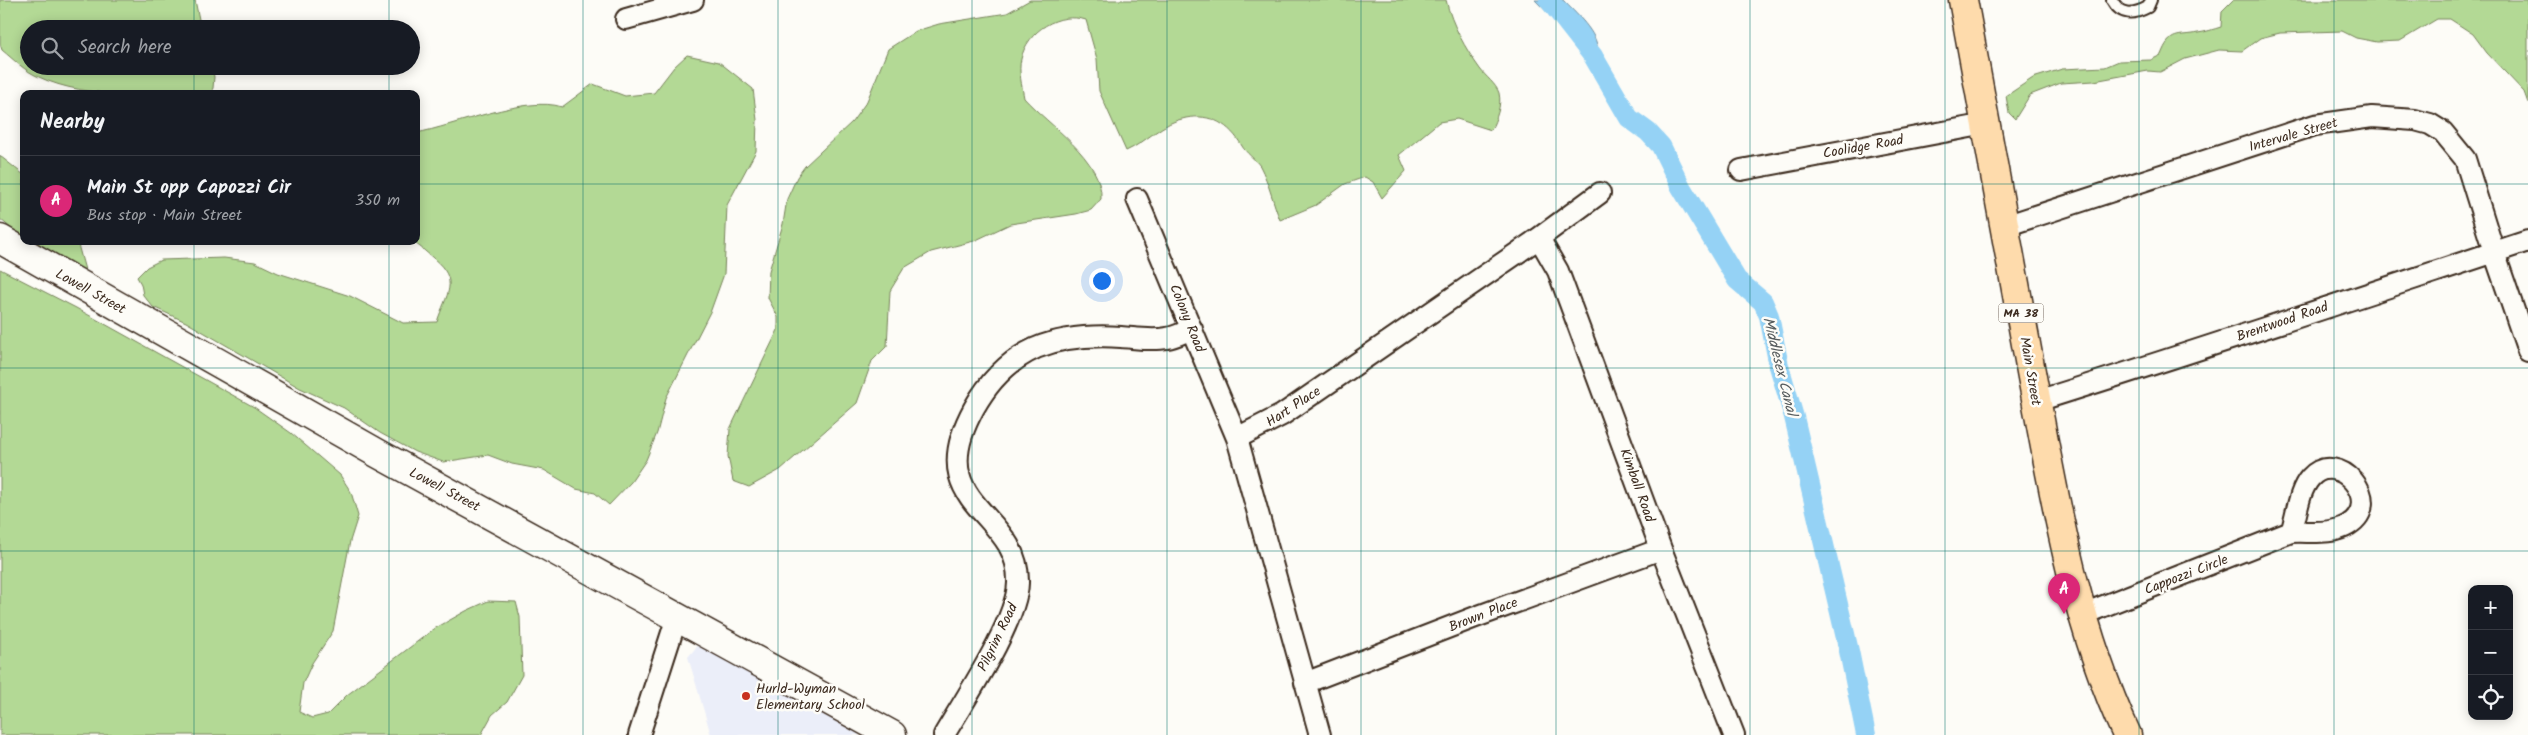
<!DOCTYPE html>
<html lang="en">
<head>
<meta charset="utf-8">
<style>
	body { margin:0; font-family:Kalam,sans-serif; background:#242831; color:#f1f3f6 }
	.controls { position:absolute; right:15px; bottom:15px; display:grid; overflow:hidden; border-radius:10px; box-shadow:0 2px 12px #0003 }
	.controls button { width:45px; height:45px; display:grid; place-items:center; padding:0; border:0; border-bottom:1px solid #363941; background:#171b24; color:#f1f3f6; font:25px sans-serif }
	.you { position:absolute; left:1101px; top:280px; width:18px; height:18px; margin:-12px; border:4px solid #fff; border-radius:50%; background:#1a73e8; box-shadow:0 0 0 8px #1a73e833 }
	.badge { display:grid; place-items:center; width:32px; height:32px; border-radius:50%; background:#db2777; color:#fff; font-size:16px; font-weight:700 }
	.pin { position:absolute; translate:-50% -41px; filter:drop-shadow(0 1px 2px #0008) }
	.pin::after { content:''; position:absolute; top:26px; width:18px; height:15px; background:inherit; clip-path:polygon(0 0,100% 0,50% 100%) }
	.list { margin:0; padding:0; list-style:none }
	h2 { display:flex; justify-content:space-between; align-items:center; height:65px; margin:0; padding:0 20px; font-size:21px }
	h2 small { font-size:16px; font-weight:400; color:#9ea1a6 }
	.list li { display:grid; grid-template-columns:32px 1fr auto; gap:15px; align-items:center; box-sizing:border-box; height:90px; padding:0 20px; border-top:1px solid #363941 }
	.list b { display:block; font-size:19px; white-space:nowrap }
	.list p { margin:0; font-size:16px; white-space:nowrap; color:#9ea1a6 }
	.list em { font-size:16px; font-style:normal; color:#9ea1a6 }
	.icon { flex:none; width:28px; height:28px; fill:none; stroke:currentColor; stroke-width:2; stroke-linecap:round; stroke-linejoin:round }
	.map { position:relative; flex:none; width:2528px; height:735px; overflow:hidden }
	.search { position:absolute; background:#171b24; box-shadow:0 2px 12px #0003; left:20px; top:20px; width:400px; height:55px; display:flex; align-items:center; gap:12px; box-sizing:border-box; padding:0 18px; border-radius:28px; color:#9ea1a6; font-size:19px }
	.panel { position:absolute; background:#171b24; box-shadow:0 2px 12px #0003; left:20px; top:90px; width:400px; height:155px; border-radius:10px }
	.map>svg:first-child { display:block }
	.built { fill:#ebeef9 }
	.green { fill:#b3d995; stroke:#77825a }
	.water { fill:#95d2f5; stroke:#718f9f }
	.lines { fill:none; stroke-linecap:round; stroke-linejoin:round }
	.shore { stroke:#5f6d74; stroke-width:1 }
	.canal { stroke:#95d2f5; stroke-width:20 }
	.lane-casing { stroke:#3b2a1e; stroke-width:14 }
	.street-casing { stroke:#3b2a1e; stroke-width:24 }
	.secondary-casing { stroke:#3b2a1e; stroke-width:31 }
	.primary-casing { stroke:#3b2a1e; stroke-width:31 }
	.lane { stroke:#fdfcf7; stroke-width:10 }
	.street { stroke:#fdfcf7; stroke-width:20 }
	.secondary { stroke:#fdfcf7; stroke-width:28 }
	.primary { stroke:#fedbac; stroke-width:28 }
	.grid { fill:none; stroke:#0f766e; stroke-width:1; stroke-opacity:0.55 }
	.poi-dot { fill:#c8321e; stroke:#fdfcf7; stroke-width:2 }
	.labels { text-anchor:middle; stroke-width:5; stroke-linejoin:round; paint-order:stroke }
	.shield { fill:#fdfcf7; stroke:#75695f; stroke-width:1 }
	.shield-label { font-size:12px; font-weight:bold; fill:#3b2a1e }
	.street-label { font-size:14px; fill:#3b2a1e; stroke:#fdfcf7 }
	.poi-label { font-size:14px; fill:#3b2a1e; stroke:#fdfcf7; text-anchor:start }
	.water-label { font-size:15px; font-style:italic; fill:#565c5e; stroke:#fdfcf7 }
</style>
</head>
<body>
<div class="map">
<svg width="2528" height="735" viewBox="0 0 2528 735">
	<rect width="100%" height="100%" fill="#fdfcf7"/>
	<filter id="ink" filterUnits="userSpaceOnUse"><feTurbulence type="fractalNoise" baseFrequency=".02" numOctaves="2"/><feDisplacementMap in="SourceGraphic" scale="10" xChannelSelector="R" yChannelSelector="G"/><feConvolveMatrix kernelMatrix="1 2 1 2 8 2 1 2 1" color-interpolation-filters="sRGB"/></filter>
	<g filter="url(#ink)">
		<path class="built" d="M699,644L864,735H711L688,657Z"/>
		<path class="green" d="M0,0H195L201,29H29V66H212L214,77L213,88L210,94C157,94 87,100 39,77C25,71 14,60 2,50L0,44Z
			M1030,0H1446C1452,25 1465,48 1480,69C1486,77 1496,84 1499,93C1502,106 1496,119 1491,130L1457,119L1439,122L1399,155L1406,171L1382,198L1373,182L1365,177L1345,184L1316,205L1280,220C1273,203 1269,183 1260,166C1255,159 1246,153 1242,146C1230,125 1211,113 1186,118C1162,122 1147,142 1126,151L1099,91L1097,59L1086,20C1059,11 1027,31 1021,59C1018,71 1022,86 1024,98C1047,124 1104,160 1101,199L1091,210L1076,214L1010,224L974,241L931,252L904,268L890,291L887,346L872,361L857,403L780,470L749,487L733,481L728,456L730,429L778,330V317L768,298L769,271L783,224L787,199L797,177L805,166L852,122L867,101L888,49L916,31L939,24L1007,13Z
			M2233,0H2528V103L2524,92L2487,53L2473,34L2450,19H2437L2400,41L2377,42L2356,38L2342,31L2280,33L2260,38L2242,51L2219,50L2185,59L2160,72L2148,71L2094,81L2061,83L2030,95L2015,119L2009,113L2006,96L2033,78L2062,69L2105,67L2119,61L2151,60L2161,55C2170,31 2178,37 2198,33C2206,32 2214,29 2221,27L2222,11Z
			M687,55L719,62L753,89L757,120L756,151L727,205L724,274L711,310L666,398L657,433L646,460L631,482L609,505L595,493L576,489L544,470L512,464L488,455L443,462L415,452L380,433L344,408L300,388L186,322L153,307L143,295L141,284L137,277L147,267L161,260L224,258L255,262L278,273L350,296L403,323L437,322C446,294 461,281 433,258C426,252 419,245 411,241H416V133C454,126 527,95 562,107L593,84L625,96L654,93L674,67Z
			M0,156L24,175V239L0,219Z
			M27,241H77L85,270L79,277Z
			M0,269L76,308L254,407L291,433L340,475L351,492L358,516L350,541L333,631L312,663L303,683L299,712L312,718L328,714L347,695L434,629L466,611L488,601L516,602L520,617L522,675L507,702L492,715L481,735H0Z"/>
		<path class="water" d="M1535,0H1563C1575,13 1598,32 1598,52L1593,56L1578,44Z"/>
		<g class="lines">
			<path class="shore" d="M1541,0L1581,40L1587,43L1588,40C1583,30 1561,6 1560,0"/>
			<path class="canal" d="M1549,0L1593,56L1629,118L1648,132L1661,146L1681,187L1737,280L1763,302L1769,316L1779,366L1794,417L1849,651L1866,735"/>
			<defs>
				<path id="lane" d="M2112,0C2121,16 2133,15 2148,7L2151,0"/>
				<path id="street" d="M626,19L693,0
					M1741,170L1986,124
					M1137,199L1237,438
					M2005,226L2315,125L2372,117L2415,120L2430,124L2443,132L2465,159L2494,252L2528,351
					M1539,238L1558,271L1661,549L1734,735
					M2037,401C2201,350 2364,295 2528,241
					M2081,615L2291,532C2309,531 2332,535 2348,525C2386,502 2337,447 2310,478C2298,492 2297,516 2291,532
					M1305,683L1473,618L1661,549
					M639,735L677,617
					M944,735C965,699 1017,621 1018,583C1020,509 919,508 974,408C988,383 1009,360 1036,348C1063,337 1092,335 1121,337C1136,338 1152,341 1167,338C1175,337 1184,332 1192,329
					M1320,735L1237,438L1282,415L1539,238L1600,193"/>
				<path id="secondary" d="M0,239L377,453L892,735"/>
				<path id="primary" d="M1963,0C1987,125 2009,251 2032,377C2055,500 2074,621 2127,735"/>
			</defs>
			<use href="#lane" class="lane-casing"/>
			<use href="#street" class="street-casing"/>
			<use href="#secondary" class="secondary-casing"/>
			<use href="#primary" class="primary-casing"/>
			<use href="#lane" class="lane"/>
			<use href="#street" class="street"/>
			<use href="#secondary" class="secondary"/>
			<use href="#primary" class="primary"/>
		</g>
	</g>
	<path class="grid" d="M194,0V29M389,0V29M583,0V735M778,0V735M972,0V735M1167,0V735M1361,0V735M1556,0V735M1750,0V735M1945,0V735M2139,0V735M2334,0V735M194,66V94M389,66V94M0,184H24M416,184H2528M194,241V735M389,241V735M0,368H2528M0,551H2528"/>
	<circle class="poi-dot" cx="746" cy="696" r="5"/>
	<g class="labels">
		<rect class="shield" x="1998.5" y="303.5" width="45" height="19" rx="4"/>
		<g class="shield-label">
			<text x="2021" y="317">MA 38</text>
		</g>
		<g class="street-label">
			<text transform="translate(2293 134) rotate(-16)" y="5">Intervale Street</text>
			<text transform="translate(1863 146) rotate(-10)" y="5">Coolidge Road</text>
			<text transform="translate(91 291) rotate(29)" y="5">Lowell Street</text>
			<text transform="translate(1188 318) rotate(68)" y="5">Colony Road</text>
			<text transform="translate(2282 321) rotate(-19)" y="5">Brentwood Road</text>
			<text transform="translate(2031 371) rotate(80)" y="5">Main Street</text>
			<text transform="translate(1293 406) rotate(-33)" y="5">Hart Place</text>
			<text transform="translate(1638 485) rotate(70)" y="5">Kimball Road</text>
			<text transform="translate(445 489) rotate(28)" y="5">Lowell Street</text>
			<text transform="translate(2186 574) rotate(-21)" y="5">Cappozzi Circle</text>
			<text transform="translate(1483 614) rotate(-21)" y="5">Brown Place</text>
			<text transform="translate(997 637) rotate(-64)" y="5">Pilgrim Road</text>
		</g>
		<g class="poi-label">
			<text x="756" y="693">Hurld-Wyman<tspan x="756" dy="16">Elementary School</tspan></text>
		</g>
		<g class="water-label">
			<text transform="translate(1780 366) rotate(76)" y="5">Middlesex Canal</text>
		</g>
	</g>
</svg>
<div class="controls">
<button>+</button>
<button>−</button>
<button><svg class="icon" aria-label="locate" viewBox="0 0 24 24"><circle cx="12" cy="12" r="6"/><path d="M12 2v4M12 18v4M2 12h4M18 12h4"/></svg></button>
</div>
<div class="you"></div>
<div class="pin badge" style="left:2064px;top:614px">A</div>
<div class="search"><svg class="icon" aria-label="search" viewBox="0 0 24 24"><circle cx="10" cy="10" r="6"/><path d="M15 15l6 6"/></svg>Search here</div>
<section class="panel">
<h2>Nearby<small></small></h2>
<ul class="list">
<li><span class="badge">A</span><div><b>Main St opp Capozzi Cir</b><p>Bus stop · Main Street</p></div><em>350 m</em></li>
</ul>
</section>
</div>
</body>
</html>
